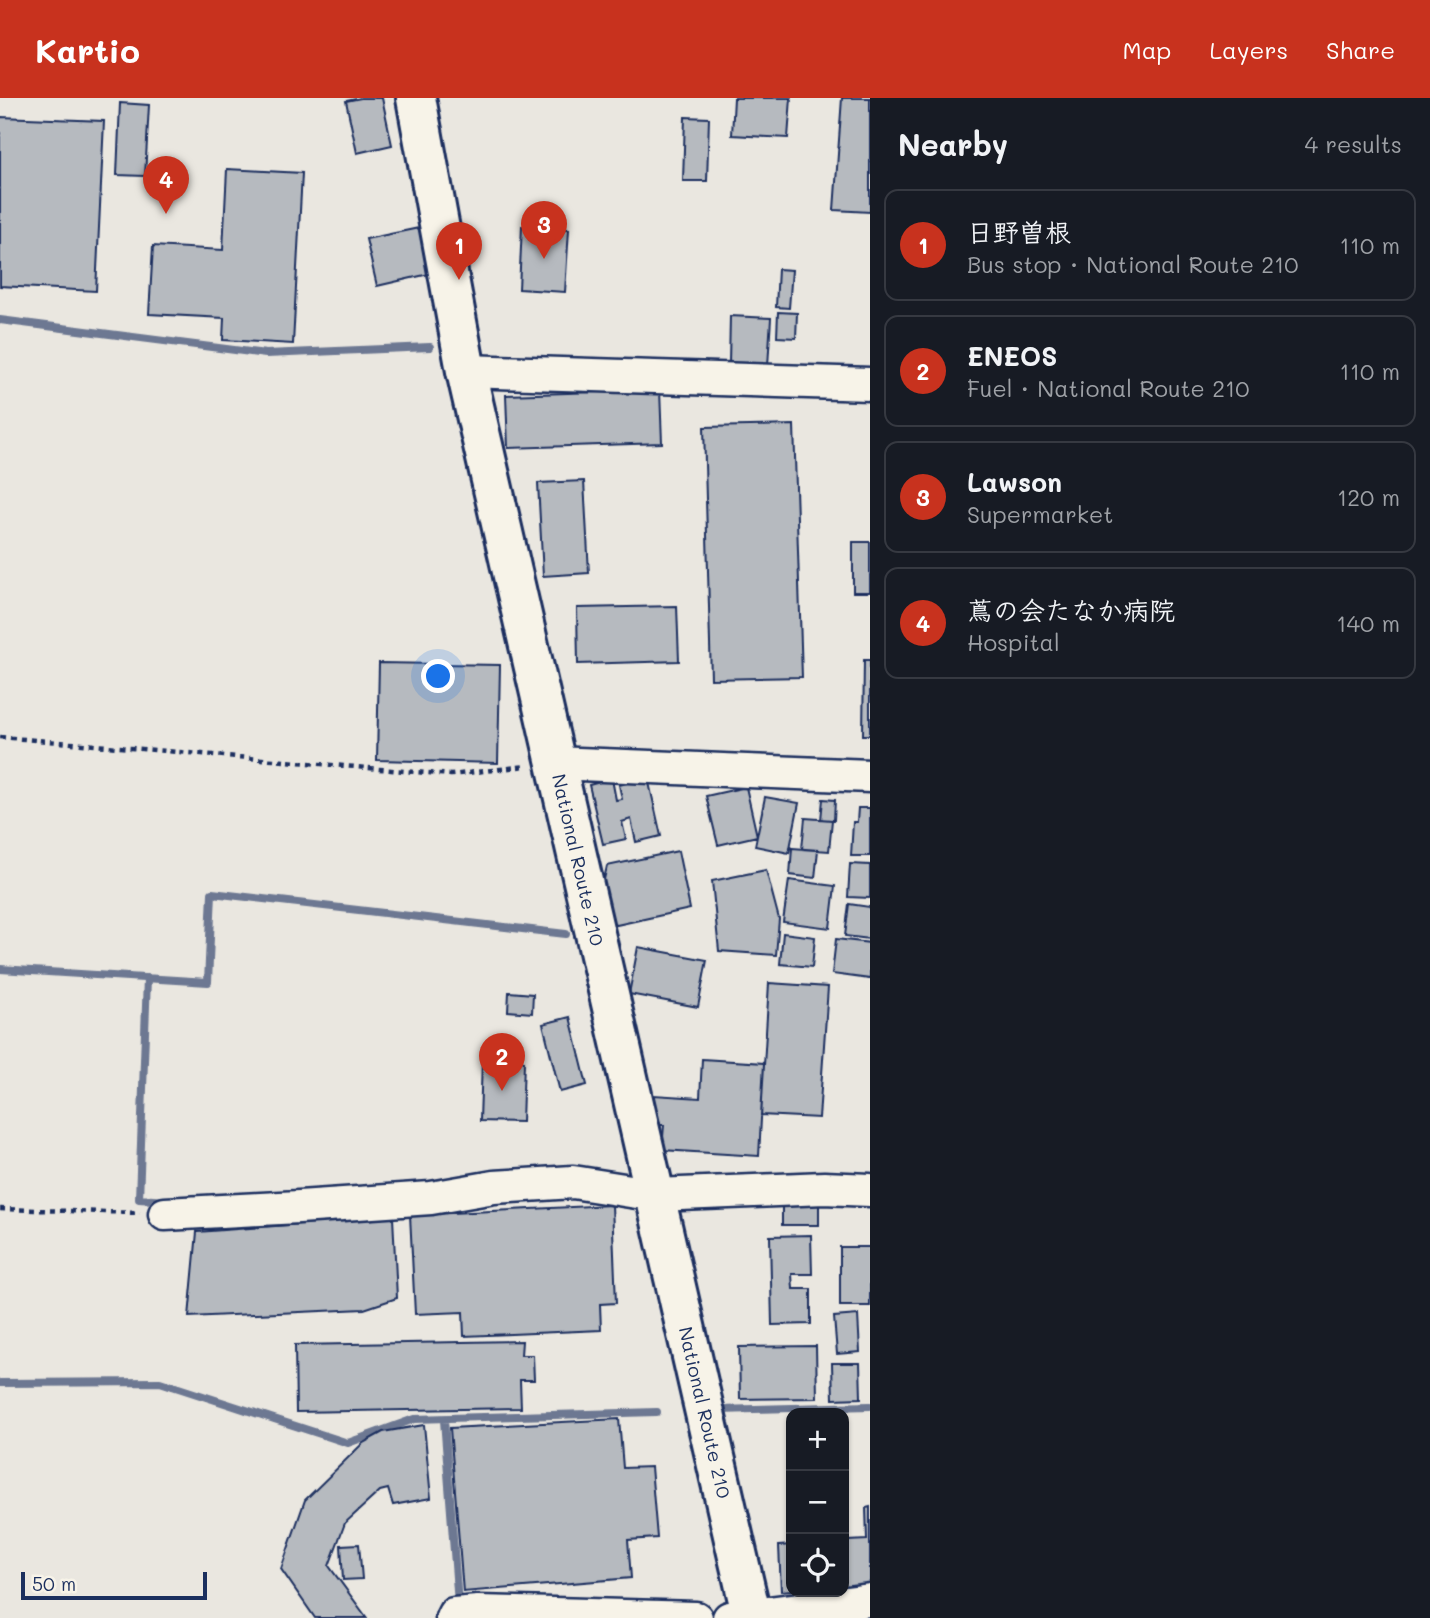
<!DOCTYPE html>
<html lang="en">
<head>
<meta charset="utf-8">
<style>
	body { margin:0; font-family:Mali,"Klee One",sans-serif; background:#20242c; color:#f1f3f6 }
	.controls { position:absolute; right:21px; bottom:21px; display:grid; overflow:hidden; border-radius:14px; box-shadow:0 2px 5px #0004 }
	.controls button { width:63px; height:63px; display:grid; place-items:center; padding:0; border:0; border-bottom:2px solid #363941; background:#171b24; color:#f1f3f6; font:35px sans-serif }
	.scale { position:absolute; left:21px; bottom:18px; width:186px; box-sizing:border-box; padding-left:7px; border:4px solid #1b2f5e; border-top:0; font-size:19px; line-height:24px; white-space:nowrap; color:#1b2f5e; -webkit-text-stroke:5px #f7f3e8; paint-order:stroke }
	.you { position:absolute; left:439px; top:579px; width:24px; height:24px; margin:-18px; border:5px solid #fff; border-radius:50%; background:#1a73e8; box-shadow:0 0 0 10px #1a73e833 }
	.badge { display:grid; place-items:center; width:46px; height:46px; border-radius:50%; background:#c8321e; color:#fff; font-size:23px; font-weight:700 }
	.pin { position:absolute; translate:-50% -58px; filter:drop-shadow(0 2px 4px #0008) }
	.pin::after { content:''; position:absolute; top:37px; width:24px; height:21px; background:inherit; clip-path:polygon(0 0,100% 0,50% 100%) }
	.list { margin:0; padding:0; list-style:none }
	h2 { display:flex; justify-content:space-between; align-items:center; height:91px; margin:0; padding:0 28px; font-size:30px }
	h2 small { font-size:23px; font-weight:400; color:#9ea1a6 }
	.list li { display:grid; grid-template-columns:46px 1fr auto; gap:21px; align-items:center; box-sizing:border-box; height:112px; margin:0 14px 14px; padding:0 14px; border:2px solid #363941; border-radius:14px }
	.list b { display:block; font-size:26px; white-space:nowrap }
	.list p { margin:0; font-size:23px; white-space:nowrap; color:#9ea1a6 }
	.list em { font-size:23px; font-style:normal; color:#9ea1a6 }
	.icon { flex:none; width:38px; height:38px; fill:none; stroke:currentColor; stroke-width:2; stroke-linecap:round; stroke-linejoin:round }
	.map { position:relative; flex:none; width:870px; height:1520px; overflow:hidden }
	header { display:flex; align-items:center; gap:42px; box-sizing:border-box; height:98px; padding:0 35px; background:#c8321e; color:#fff }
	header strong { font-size:33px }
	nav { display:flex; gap:38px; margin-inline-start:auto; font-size:24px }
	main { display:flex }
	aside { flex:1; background:#171b24 }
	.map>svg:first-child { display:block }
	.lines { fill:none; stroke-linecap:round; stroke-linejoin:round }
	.stream { stroke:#6d7892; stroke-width:8 }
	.building { fill:#b6babf; stroke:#1b2f5e; stroke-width:2 }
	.minor-casing { stroke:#1b2f5e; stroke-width:37 }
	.highway-casing { stroke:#1b2f5e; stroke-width:44 }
	.path { stroke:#1b2f5e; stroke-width:4.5; stroke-dasharray:5 5; stroke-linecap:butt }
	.minor { stroke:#f7f3e8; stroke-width:32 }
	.highway { stroke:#f7f3e8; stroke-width:38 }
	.labels { text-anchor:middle; stroke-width:5; stroke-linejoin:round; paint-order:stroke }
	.street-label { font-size:19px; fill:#1b2f5e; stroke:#f7f3e8 }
</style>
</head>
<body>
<header>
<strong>Kartio</strong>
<nav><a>Map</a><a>Layers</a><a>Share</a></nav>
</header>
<main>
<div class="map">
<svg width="870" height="1520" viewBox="0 0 870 1520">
	<rect width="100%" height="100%" fill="#eae7e0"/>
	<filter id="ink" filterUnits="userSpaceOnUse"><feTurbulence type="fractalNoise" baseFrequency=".0143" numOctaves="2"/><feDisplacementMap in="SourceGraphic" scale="14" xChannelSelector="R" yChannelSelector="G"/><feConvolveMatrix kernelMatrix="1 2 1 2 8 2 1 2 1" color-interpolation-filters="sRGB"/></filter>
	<g filter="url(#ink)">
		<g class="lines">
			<path class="stream" d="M0,222L266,256L430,249
				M0,871L208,884L212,795L566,836
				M147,880L139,1101L167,1103
				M0,1285L160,1284L348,1345L414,1321L657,1314
				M720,1312L870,1308
				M444,1322L458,1506"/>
		</g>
		<path class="building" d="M361,0H382L392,47L357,55L346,3Z
			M734,0H791L788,40L732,37Z
			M842,0H870V114L834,112Z
			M120,5L149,7L145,78L117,77Z
			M0,19L104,23L96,193L0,188Z
			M685,19L709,20L707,83H683Z
			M227,71L302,75L293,246L223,242L224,220L149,216L153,148L223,152Z
			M522,128L569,131L565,194L519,191Z
			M419,130L429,176L377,188L366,141Z
			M778,171L792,172L789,210L776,209Z
			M778,214L797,215L796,240L777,239Z
			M730,218L771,220L768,268L729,266Z
			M660,292L662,345L508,350L506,297Z
			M794,327L802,579L711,581L704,329Z
			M584,383L589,475L543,478L538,385Z
			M853,444H870V494H853Z
			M677,508L679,563L578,566L577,510Z
			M864,562H870V637H863Z
			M379,565L500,567L498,665L377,662Z
			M648,680L661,738L636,744L631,721L622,724L626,741L603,746L589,687L612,681L616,702L622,701L619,687Z
			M746,689L757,738L718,747L706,698Z
			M765,699L799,705L789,755L755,748Z
			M823,701L835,702L834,722H821Z
			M858,710H870V758H851L853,724H857Z
			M805,720L832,722L829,753L802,751Z
			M792,750L818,752L815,780L790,777Z
			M678,753L690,811L612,828L603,786L607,768Z
			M850,766L870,767V800L848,799Z
			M766,772L779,821L776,857L719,853L712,783Z
			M789,782L835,788L830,830L783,824Z
			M849,806L870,809V841L845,838Z
			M783,835L815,839L812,869L780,866Z
			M836,841L870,845V881L832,876Z
			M638,849L707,862L698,909L629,896Z
			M769,885L828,889L819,1020L761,1017Z
			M509,894L533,896L532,915L508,913Z
			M570,919L587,987L560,994L543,926Z
			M702,961L764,965L759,1058L662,1052L664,1027H653L654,997L700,1000Z
			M482,962L524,963L522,1024L480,1023Z
			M782,1101H819V1127H782Z
			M612,1107L616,1205L600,1206L601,1232L464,1238L463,1214L415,1216L410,1117Z
			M393,1119L397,1200L364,1211L189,1219L197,1134Z
			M811,1137L812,1176H792L793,1191H811V1226L772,1227L770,1138Z
			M840,1149H870V1208H840Z
			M858,1217L860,1254L837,1256L834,1219Z
			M522,1243L521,1257H533L534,1282H520L521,1310L296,1314L295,1247Z
			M816,1248L817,1300L740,1301L739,1249Z
			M832,1265H860L861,1300L833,1301Z
			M619,1321L623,1370L651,1369L657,1440L628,1442L631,1480L463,1494L450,1330Z
			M424,1327L431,1400L393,1407L388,1391L380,1393L345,1425L329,1468L367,1520H315L281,1471L305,1402L363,1345L383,1334Z
			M844,1404H846L848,1443L867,1442L866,1410L870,1409V1487L844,1489Z
			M359,1446L362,1481L343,1482L341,1447Z
			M791,1447V1492L781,1493L779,1448Z"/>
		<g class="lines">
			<defs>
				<path id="minor" d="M466,273L870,286
					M554,665L870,678
					M165,1116L299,1109L431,1100L494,1089L573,1084L656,1097L824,1090L870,1092
					M452,1520L454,1516L478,1514L696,1520
					M729,1520L870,1502"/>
				<g id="highway">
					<path id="s1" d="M416,0L466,273L752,1520"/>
				</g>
			</defs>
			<use href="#minor" class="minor-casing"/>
			<use href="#highway" class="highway-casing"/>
			<path class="path" d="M0,639L451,677L526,668
				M0,1111L140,1115"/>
			<use href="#minor" class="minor"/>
			<use href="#highway" class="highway"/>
		</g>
	</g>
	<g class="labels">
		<g class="street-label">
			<text dy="7" stroke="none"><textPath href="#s1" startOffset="779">National Route 210</textPath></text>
			<text dy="7" stroke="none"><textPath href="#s1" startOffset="1346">National Route 210</textPath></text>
		</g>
	</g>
</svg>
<div class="controls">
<button>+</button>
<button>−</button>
<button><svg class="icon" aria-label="locate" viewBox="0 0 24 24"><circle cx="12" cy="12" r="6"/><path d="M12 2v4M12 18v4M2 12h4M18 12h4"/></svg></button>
</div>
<div class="scale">50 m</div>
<div class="you"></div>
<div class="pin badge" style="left:459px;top:182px">1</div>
<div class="pin badge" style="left:502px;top:993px">2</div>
<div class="pin badge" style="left:544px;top:161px">3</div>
<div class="pin badge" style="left:166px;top:116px">4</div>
</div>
<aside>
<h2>Nearby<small>4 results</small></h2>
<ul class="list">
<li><span class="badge">1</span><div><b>日野曽根</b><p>Bus stop · National Route 210</p></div><em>110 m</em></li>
<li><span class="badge">2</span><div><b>ENEOS</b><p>Fuel · National Route 210</p></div><em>110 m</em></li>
<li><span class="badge">3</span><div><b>Lawson</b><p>Supermarket</p></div><em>120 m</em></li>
<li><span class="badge">4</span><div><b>蔦の会たなか病院</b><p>Hospital</p></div><em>140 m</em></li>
</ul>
</aside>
</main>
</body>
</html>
